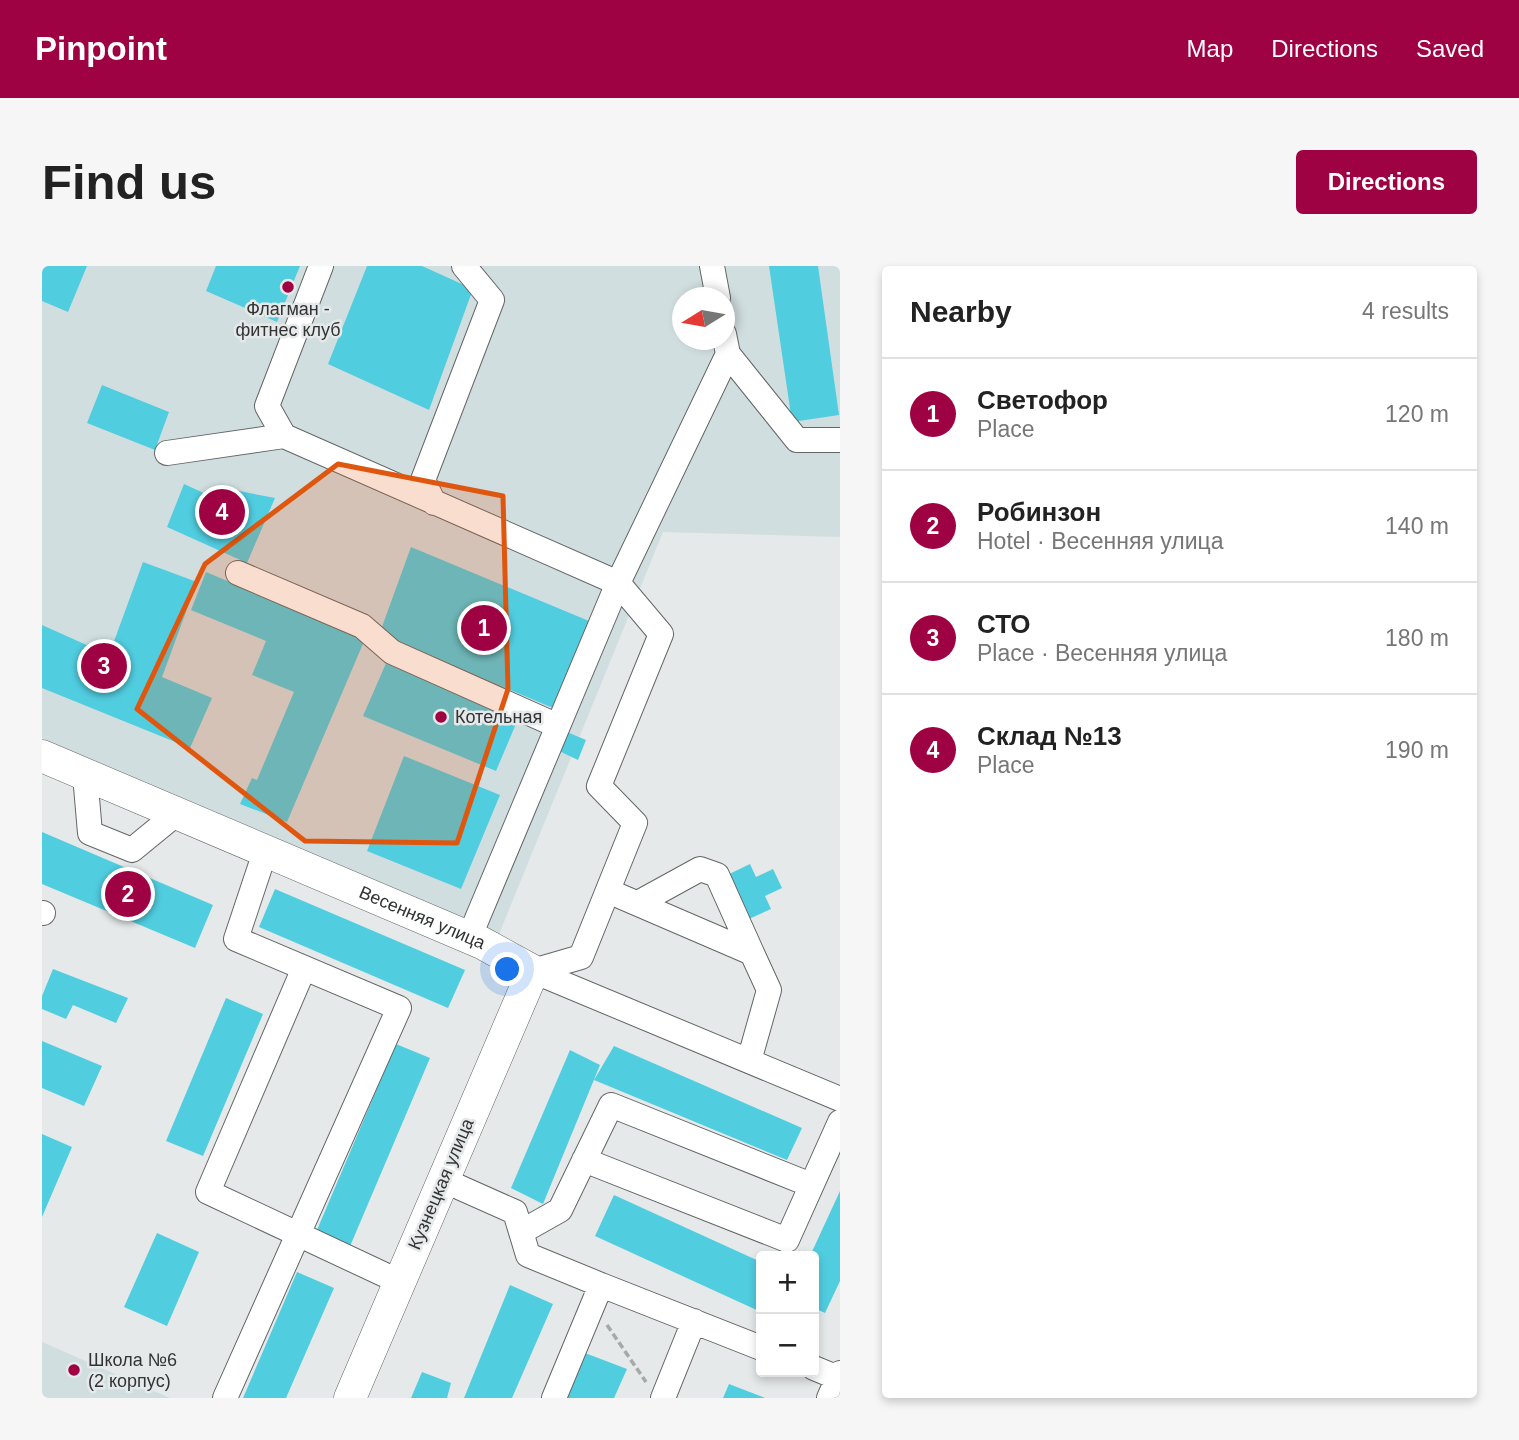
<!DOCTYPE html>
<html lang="en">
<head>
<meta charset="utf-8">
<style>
	body { margin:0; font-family:Helvetica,sans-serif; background:#f6f6f6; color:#222 }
	.controls { position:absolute; right:21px; bottom:21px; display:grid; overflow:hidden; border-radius:7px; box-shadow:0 4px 10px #0003 }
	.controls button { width:63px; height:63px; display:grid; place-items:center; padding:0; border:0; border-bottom:2px solid #e0e0e0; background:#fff; color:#222; font:35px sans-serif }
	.compass { position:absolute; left:630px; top:21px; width:63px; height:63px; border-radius:50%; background:#fff; box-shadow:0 4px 10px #0003; rotate:259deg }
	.you { position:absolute; left:466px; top:704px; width:24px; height:24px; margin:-18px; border:5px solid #fff; border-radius:50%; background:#1a73e8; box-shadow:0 0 0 10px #1a73e833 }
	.badge { display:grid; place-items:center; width:46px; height:46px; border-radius:50%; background:#9f0243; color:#fff; font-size:23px; font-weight:700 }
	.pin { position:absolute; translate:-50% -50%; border:4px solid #fff; box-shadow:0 2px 7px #0006 }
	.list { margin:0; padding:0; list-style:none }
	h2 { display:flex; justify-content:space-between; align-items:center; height:91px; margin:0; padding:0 28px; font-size:30px }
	h2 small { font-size:23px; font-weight:400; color:#767676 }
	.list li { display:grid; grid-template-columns:46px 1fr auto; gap:21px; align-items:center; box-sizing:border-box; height:112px; padding:0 28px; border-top:2px solid #e0e0e0 }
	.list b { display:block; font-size:26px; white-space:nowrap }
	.list p { margin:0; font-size:23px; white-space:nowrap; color:#767676 }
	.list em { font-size:23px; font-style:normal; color:#767676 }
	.map { position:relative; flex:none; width:798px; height:1132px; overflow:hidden; border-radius:7px }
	header { display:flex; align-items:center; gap:42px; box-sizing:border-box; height:98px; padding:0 35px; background:#9f0243; color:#fff }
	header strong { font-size:33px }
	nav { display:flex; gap:38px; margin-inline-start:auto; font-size:24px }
	.intro { display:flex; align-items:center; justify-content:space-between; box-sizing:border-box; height:168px; padding:0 42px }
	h1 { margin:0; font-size:49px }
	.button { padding:18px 32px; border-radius:7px; background:#9f0243; color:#fff; font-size:24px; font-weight:700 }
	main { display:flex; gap:42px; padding:0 42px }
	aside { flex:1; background:#fff; border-radius:7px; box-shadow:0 4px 10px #0003 }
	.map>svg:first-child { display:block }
	.built { fill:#d1dee0; fill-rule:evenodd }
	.building { fill:#51cde0 }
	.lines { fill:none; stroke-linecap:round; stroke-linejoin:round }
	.minor-casing { stroke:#636666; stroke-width:26 }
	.major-casing { stroke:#636666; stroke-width:33 }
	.path { stroke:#a6a9a9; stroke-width:3.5; stroke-dasharray:7 3.5; stroke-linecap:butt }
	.minor { stroke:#fff; stroke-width:24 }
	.major { stroke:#fff; stroke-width:32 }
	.marked { fill:#df570e; fill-opacity:0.2; stroke:#df570e; stroke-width:5; stroke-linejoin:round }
	.poi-dot { fill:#9f0243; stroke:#e5e9e9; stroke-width:2.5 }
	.labels { text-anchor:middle; stroke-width:5; stroke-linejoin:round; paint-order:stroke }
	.poi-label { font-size:18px; fill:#323434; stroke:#e5e9e9; text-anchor:start }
	.street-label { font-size:18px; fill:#323434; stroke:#e5e9e9 }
</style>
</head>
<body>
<header>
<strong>Pinpoint</strong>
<nav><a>Map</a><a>Directions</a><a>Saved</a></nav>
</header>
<div class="intro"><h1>Find us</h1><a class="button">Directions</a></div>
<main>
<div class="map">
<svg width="798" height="1132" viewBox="0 0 798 1132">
	<rect width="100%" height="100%" fill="#e5e9e9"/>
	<path class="built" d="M0,0H798V271L621,266L455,673L0,472ZM640,32H682V74H640Z
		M0,1076L128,1132H0Z"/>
	<path class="building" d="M0,0H45L26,46L0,35Z
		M174,0H258L235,56L164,25Z
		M325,0H380L431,23L387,144L286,98Z
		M727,0H776L797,149L750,156Z
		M60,119L127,146L113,184L45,157Z
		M142,218L177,234L182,222L233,232L205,297L125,261Z
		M369,281L547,355L511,442L337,369Z
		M101,296L155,316L120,411L170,432L148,482L0,422V359L67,389Z
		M164,306L323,373L245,556L198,538L210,512L215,514L252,426L210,409L224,375L149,344Z
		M345,395L476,453L454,505L321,450Z
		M525,466L544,474L536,494L517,485Z
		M362,490L458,529L419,623L325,585Z
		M0,566L171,639L153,682L0,618Z
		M708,598L714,611L731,603L740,622L723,630L729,643L700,656L679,612Z
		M233,623L423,704L406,742L217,661Z
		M11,703L86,732L74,757L31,739L24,753L0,743V730Z
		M184,732L221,748L161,890L124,875Z
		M0,775L60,800L42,840L0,822Z
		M354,778L388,792L306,985L272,971Z
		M572,780L760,862L745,894L552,814Z
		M528,784L558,799L501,938L469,922Z
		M0,868L30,881L0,951Z
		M798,925V1015L783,1047L772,1042V990H768Z
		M572,929L719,996V1046L553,970Z
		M115,967L157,986L125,1060L82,1041Z
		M255,1006L292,1022L244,1132H201Z
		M468,1019L511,1038L470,1132H422Z
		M543,1087L585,1103L572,1132H523Z
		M380,1106L409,1117L405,1132H369Z
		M687,1118L723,1132H681Z"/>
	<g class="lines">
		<defs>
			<path id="minor" d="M279,0L225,140L242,170L576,317L619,368L557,520L593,557L539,691L491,705
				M670,0L676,32
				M686,88L755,174H798
				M125,187L242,170
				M392,237L381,214L450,34L422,0
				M196,307L320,360L350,386L516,460
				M43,509L48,567L90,584L134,548
				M566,625L710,687L727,724L707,795
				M596,637L658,603L675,609L710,687
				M0,647H1
				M427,672L576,317L686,88L682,68
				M262,702L166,926L358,1016
				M491,705L798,833
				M542,894L745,974L798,856
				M401,914L473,946L486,989L559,1019L512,1132
				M479,966L518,944L569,839L769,919
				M559,1019L719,1082
				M772,1102L796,1112
				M183,1132L357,742L194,673L223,586
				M621,1132L652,1055
				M787,1132L798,1107"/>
			<g id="major">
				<path id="s1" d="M0,490L440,677L491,705L308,1132"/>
			</g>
		</defs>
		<use href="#minor" class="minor-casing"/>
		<use href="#major" class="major-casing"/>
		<path class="path" d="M565,1059L604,1116"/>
		<use href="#minor" class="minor"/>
		<use href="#major" class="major"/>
	</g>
	<path class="marked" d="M296,198L461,230L466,423L415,577L263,575L95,443L163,298Z"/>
	<g class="poi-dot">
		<circle cx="246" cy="21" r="7"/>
		<circle cx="399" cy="451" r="7"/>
		<circle cx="32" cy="1104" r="7"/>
	</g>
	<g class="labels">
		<g class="poi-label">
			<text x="246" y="49" text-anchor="middle">Флагман -<tspan x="246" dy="21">фитнес клуб</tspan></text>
			<text x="413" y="457">Котельная</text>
			<text x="46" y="1100">Школа №6<tspan x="46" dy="21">(2 корпус)</tspan></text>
		</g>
		<g class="street-label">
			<text dy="6" stroke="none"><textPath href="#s1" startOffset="413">Весенняя улица</textPath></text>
			<text transform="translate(399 918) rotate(-67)" y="6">Кузнецкая улица</text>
		</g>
	</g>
</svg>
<div class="controls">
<button>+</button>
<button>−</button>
</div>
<svg class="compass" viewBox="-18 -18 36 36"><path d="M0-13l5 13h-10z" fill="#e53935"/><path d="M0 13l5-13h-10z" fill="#767676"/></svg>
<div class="you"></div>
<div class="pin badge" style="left:442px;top:362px">1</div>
<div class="pin badge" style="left:86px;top:628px">2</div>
<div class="pin badge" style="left:62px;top:400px">3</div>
<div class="pin badge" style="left:180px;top:246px">4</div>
</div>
<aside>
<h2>Nearby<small>4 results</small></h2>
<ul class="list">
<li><span class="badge">1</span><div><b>Светофор</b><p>Place</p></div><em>120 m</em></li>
<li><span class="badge">2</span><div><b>Робинзон</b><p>Hotel · Весенняя улица</p></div><em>140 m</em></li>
<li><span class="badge">3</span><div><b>СТО</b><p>Place · Весенняя улица</p></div><em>180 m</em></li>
<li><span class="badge">4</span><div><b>Склад №13</b><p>Place</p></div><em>190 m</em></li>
</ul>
</aside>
</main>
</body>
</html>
